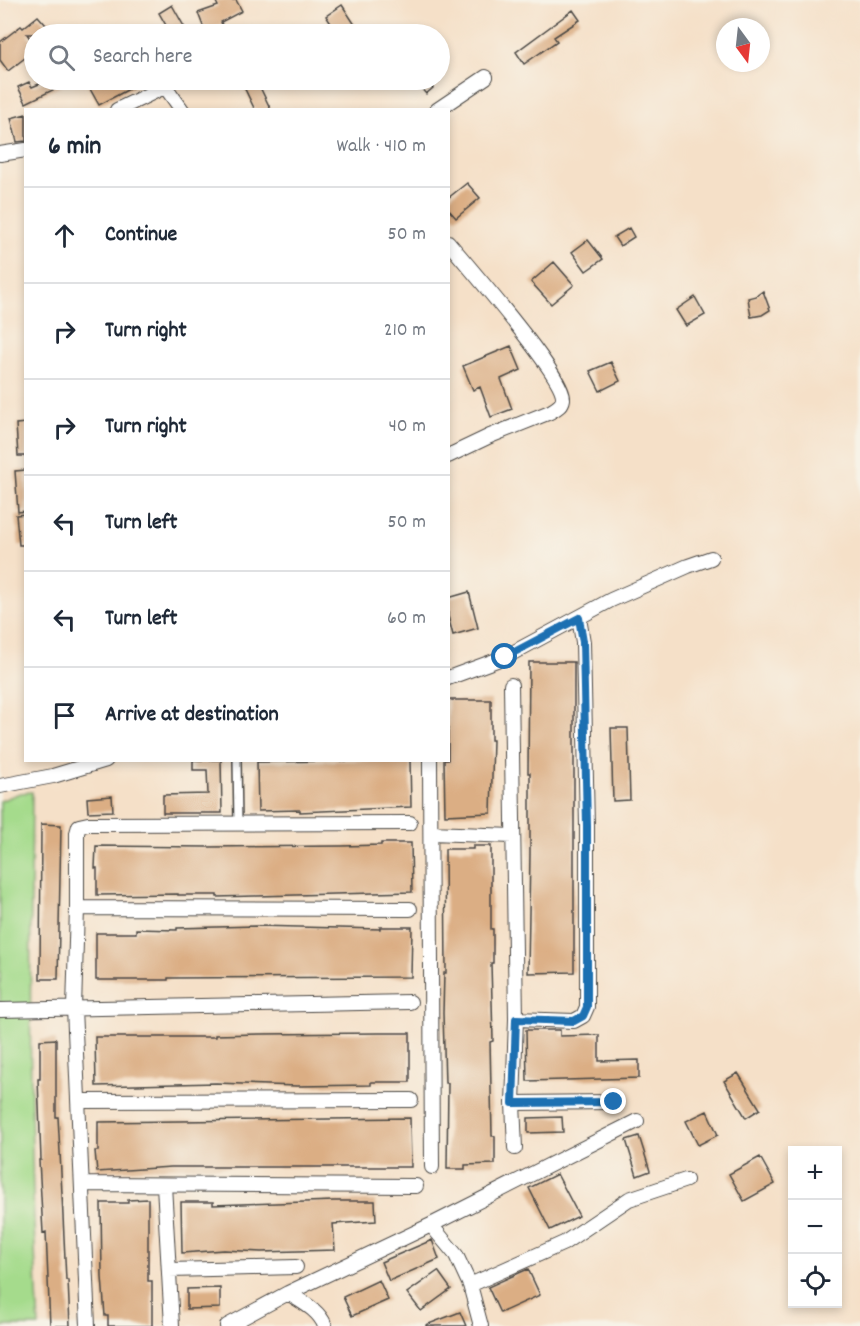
<!DOCTYPE html>
<html lang="en">
<head>
<meta charset="utf-8">
<style>
	body { margin:0; font-family:Dekko,sans-serif; background:#f6f6f7; color:#1f2937 }
	.controls { position:absolute; right:18px; bottom:18px; display:grid; overflow:hidden; border-radius:0px; box-shadow:0 3px 9px #0003 }
	.controls button { width:54px; height:54px; display:grid; place-items:center; padding:0; border:0; border-bottom:2px solid #e0e1e3; background:#fff; color:#1f2937; font:30px sans-serif }
	.compass { position:absolute; left:716px; top:18px; width:54px; height:54px; border-radius:50%; background:#fff; box-shadow:0 3px 9px #0003; rotate:165deg }
	.stop { position:absolute; width:18px; height:18px; margin:-14px; border:4px solid #1f6fb2; border-radius:50%; background:#fff }
	.stop.end { background:#1f6fb2; border-color:#fff; box-shadow:0 2px 6px #0008 }
	.list { margin:0; padding:0; list-style:none }
	h2 { display:flex; justify-content:space-between; align-items:center; height:78px; margin:0; padding:0 24px; font-size:26px }
	h2 small { font-size:20px; font-weight:400; color:#747a83 }
	.list li { display:grid; grid-template-columns:39px 1fr auto; gap:18px; align-items:center; box-sizing:border-box; height:96px; padding:0 24px; border-top:2px solid #e0e1e3 }
	.list b { display:block; font-size:22px; white-space:nowrap }
	.list em { font-size:20px; font-style:normal; color:#747a83 }
	.icon { flex:none; width:33px; height:33px; fill:none; stroke:currentColor; stroke-width:2; stroke-linecap:round; stroke-linejoin:round }
	.map { position:relative; flex:none; width:860px; height:1326px; overflow:hidden }
	.search { position:absolute; background:#fff; box-shadow:0 3px 9px #0003; left:24px; top:24px; width:426px; height:66px; display:flex; align-items:center; gap:15px; box-sizing:border-box; padding:0 21px; border-radius:33px; color:#747a83; font-size:22px }
	.panel { position:absolute; background:#fff; box-shadow:0 3px 9px #0003; left:24px; top:108px; width:426px; height:654px; border-radius:0px }
	.map>svg:first-child { display:block }
	.green { fill:#a5db8c; stroke:#68835c; stroke-width:1.5 }
	.building { fill:#dbae84 }
	.lines { fill:none; stroke-linecap:round; stroke-linejoin:round }
	.service-casing { stroke:#494643; stroke-width:10 }
	.minor-casing { stroke:#494643; stroke-width:16 }
	.service { stroke:#fff; stroke-width:7 }
	.minor { stroke:#fff; stroke-width:14 }
	.route { stroke:#1f6fb2; stroke-width:8 }
</style>
</head>
<body>
<div class="map">
<svg width="860" height="1326" viewBox="0 0 860 1326">
	<rect width="100%" height="100%" fill="#f7f3e8"/>
	<filter id="ink" filterUnits="userSpaceOnUse"><feTurbulence type="fractalNoise" baseFrequency=".0167" numOctaves="2"/><feDisplacementMap in="SourceGraphic" scale="12" xChannelSelector="R" yChannelSelector="G"/><feConvolveMatrix kernelMatrix="1 2 1 2 8 2 1 2 1" color-interpolation-filters="sRGB"/></filter>
	<filter id="wash" filterUnits="userSpaceOnUse"><feTurbulence type="fractalNoise" baseFrequency=".008" numOctaves="4" result="noise"/><feDisplacementMap in="SourceGraphic" scale="24" xChannelSelector="R" yChannelSelector="G"/><feGaussianBlur stdDeviation="1.35" result="paint"/><feColorMatrix in="noise" values="0 0 0 0 0 0 0 0 0 0 0 0 0 0 0 0 0 1.4 0 .05"/><feComposite in="paint" operator="in"/></filter>
	<g filter="url(#wash)">
		<rect width="100%" height="100%" fill="#f5e0c8"/>
		<path class="green" d="M32,792C30,970 28,1148 39,1326H0V801L20,793Z"/>
		<g id="blocks">
			<path class="building" d="M215,0H236L242,11L221,22L222,25L205,31L198,13L218,6Z
				M172,5L186,30L178,34H171L159,13Z
				M342,5L361,34H338L326,16Z
				M573,10L580,20L554,37L557,41L524,64L516,52Z
				M38,16L54,34H27L34,44V51L8,71L0,60V42L21,26L23,28Z
				M49,80H58L61,86L26,103L18,87L29,82L32,87Z
				M85,80H146L99,105Z
				M414,80H426L433,88L426,94Z
				M257,81L271,110H255L244,87Z
				M26,114V141L17,142L11,118Z
				M467,183L480,198L456,218L448,209V198Z
				M629,228L634,237L620,246L614,237Z
				M588,240L603,259L586,271L572,252Z
				M554,262L574,285L551,304L531,282Z
				M763,291L770,310L762,315L751,317L748,298L756,296Z
				M695,297L705,315L686,326L676,310Z
				M511,346L521,370L501,379L512,409L491,417L480,387L473,390L463,366Z
				M611,362L620,381L600,391L590,371Z
				M26,423V456H18L16,424Z
				M26,470V511L18,512L15,471Z
				M26,514V545H19L16,515Z
				M469,592L478,628L453,635L448,616V598Z
				M529,662H574V972L528,973L530,853V773H528Z
				M448,700H491V740H493L491,813L445,815L444,760H448Z
				M611,728H628L630,800L613,801Z
				M193,760H221L222,813H163V795L208,794L207,770H193Z
				M410,760L411,807L300,812V810L258,811L257,762Z
				M112,796L113,811L88,812L87,798Z
				M41,824L61,825L58,979H40Z
				M381,843H411L412,892L217,897V895H178V894L97,895V868H95L96,846L207,847L342,846L381,845Z
				M473,846H491V929H493V963H491L493,1041L490,1042L492,1136H495V1164L465,1165V1169H447L448,1083H445L443,1013L444,973H446L445,849H473Z
				M257,926L380,929V927H412L411,977L168,978V980H96V933H136V929L177,930V928Z
				M526,1030H560V1036L599,1035V1061L639,1060V1078L527,1081Z
				M379,1033H410V1082H371V1085L297,1086L216,1083L96,1086L95,1037H215V1035L260,1034Z
				M56,1039V1117H58L60,1152L66,1280H68L70,1326H50L46,1232L43,1233L39,1160H41L38,1079H40V1040Z
				M738,1073L760,1109L746,1118L724,1081Z
				M707,1111L718,1135L698,1145L686,1121Z
				M562,1117L563,1132L528,1133V1118Z
				M410,1118L411,1167H171L97,1172L95,1151H98V1122Z
				M639,1136L650,1171L637,1176L626,1140Z
				M760,1157L775,1184L744,1201L729,1174Z
				M557,1174L579,1216L550,1230L529,1188Z
				M148,1199V1281H152V1326H108V1316H105L102,1277L101,1203H128V1200Z
				M334,1201H375L376,1221L333,1224L335,1250L261,1252L224,1250L182,1253L181,1202H213V1205Z
				M432,1240L439,1259L389,1281L381,1262Z
				M528,1269L540,1295L500,1313L488,1287Z
				M438,1271L451,1289L421,1311L407,1293Z
				M379,1280L388,1300L352,1316L343,1297Z
				M220,1288V1308L187,1309V1289Z
				M460,1312L466,1326H426V1325Z"/>
		</g>
	</g>
	<g filter="url(#ink)">
		<use href="#blocks" fill-opacity="0" stroke="#494643" stroke-width="1.5"/>
		<g class="lines">
			<defs>
				<path id="service" d="M237,760L238,824"/>
				<path id="minor" d="M117,110L160,89H167L182,110
					M437,110L486,77
					M0,154L26,150
					M448,242C467,265 566,378 563,399C562,406 555,409 550,412L490,436L448,456
					M448,678L505,657L611,600L688,566L711,558
					M511,685L516,1019L513,1103L515,1148
					M430,760L432,1167
					M0,786L53,776L106,760
					M431,833L513,836
					M77,908L410,909
					M0,1010L410,1002
					M516,1019L574,1021L583,1016L587,1007V826L583,642L579,618
					M79,1101L411,1100
					M513,1103L614,1102
					M83,1184L416,1186
					M164,1185L172,1326
					M431,1225L456,1255L470,1285L481,1326
					M169,1270L296,1267
					M470,1285L564,1243L629,1199L686,1180
					M288,1293C302,1302 319,1310 325,1326
					M88,1326L74,1008L77,908V833L79,826L88,824L410,823
					M227,1326L288,1293L431,1225L637,1121"/>
			</defs>
			<use href="#service" class="service-casing"/>
			<use href="#minor" class="minor-casing"/>
			<use href="#service" class="service"/>
			<use href="#minor" class="minor"/>
		</g>
	</g>
	<g class="lines" filter="url(#ink)">
		<path class="route" d="M505,657L579,618L583,642L587,826V1007L583,1016L574,1021L516,1019L513,1103L614,1102"/>
	</g>
</svg>
<div class="controls">
<button>+</button>
<button>−</button>
<button><svg class="icon" aria-label="locate" viewBox="0 0 24 24"><circle cx="12" cy="12" r="6"/><path d="M12 2v4M12 18v4M2 12h4M18 12h4"/></svg></button>
</div>
<svg class="compass" viewBox="-18 -18 36 36"><path d="M0-13l5 13h-10z" fill="#e53935"/><path d="M0 13l5-13h-10z" fill="#747a83"/></svg>
<div class="stop" style="left:505px;top:657px"></div>
<div class="stop end" style="left:614px;top:1102px"></div>
<div class="search"><svg class="icon" aria-label="search" viewBox="0 0 24 24"><circle cx="10" cy="10" r="6"/><path d="M15 15l6 6"/></svg>Search here</div>
<section class="panel">
<h2>6 min<small>Walk · 410 m</small></h2>
<ul class="list">
<li><svg class="icon" aria-label="ahead" viewBox="0 0 24 24"><path d="M12 20V5M6 11l6-6 6 6"/></svg><div><b>Continue</b></div><em>50 m</em></li>
<li><svg class="icon" aria-label="right" viewBox="0 0 24 24"><path d="M7 20v-9h11M14 6l5 5-5 5"/></svg><div><b>Turn right</b></div><em>210 m</em></li>
<li><svg class="icon" aria-label="right" viewBox="0 0 24 24"><path d="M7 20v-9h11M14 6l5 5-5 5"/></svg><div><b>Turn right</b></div><em>40 m</em></li>
<li><svg class="icon" aria-label="left" viewBox="0 0 24 24"><path d="M17 20v-9H6M10 6l-5 5 5 5"/></svg><div><b>Turn left</b></div><em>50 m</em></li>
<li><svg class="icon" aria-label="left" viewBox="0 0 24 24"><path d="M17 20v-9H6M10 6l-5 5 5 5"/></svg><div><b>Turn left</b></div><em>60 m</em></li>
<li><svg class="icon" aria-label="arrive" viewBox="0 0 24 24"><path d="M6 21V4h12l-3 4 3 4H6"/></svg><div><b>Arrive at destination</b></div></li>
</ul>
</section>
</div>
</body>
</html>
